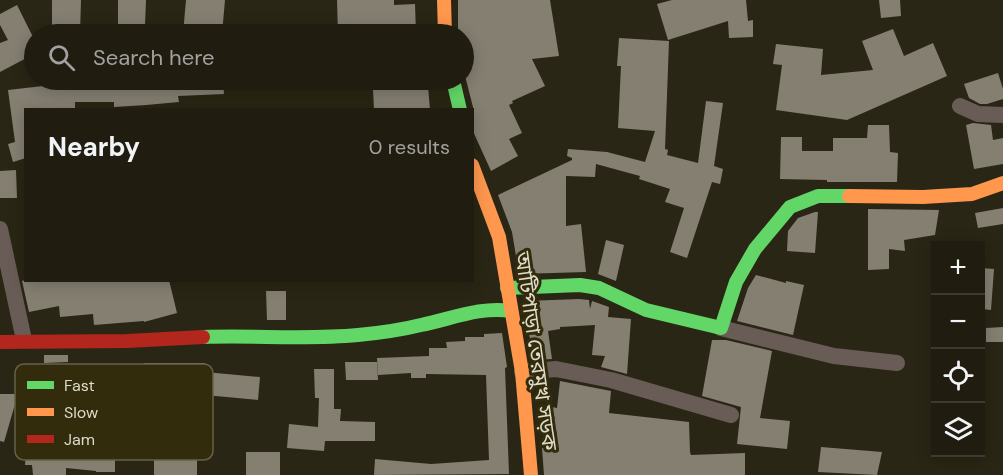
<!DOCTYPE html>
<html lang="en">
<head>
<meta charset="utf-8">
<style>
	body { margin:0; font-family:"DM Sans","Noto Sans Bengali",sans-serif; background:#282519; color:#f1f3f6 }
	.controls { position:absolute; right:18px; bottom:18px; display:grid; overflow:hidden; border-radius:0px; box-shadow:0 3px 15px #0003 }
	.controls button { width:54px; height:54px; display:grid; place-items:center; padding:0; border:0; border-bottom:2px solid #3d3a30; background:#201c10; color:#f1f3f6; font:30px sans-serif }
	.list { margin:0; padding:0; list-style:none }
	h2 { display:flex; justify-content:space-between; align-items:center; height:78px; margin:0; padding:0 24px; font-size:26px }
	h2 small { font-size:20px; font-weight:400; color:#a2a19f }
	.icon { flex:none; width:33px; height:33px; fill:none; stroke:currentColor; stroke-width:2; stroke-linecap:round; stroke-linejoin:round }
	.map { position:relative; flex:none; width:1003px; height:475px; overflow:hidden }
	.search { position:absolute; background:#201c10; box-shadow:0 3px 15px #0003; left:24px; top:24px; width:450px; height:66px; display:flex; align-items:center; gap:15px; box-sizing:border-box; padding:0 21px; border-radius:33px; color:#a2a19f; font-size:22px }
	.panel { position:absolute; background:#201c10; box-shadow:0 3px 15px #0003; left:24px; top:108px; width:450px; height:174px; border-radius:0px }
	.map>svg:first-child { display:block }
	.building { fill:#857f72 }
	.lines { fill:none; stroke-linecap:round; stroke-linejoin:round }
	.street { stroke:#695c56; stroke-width:16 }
	.fast { stroke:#63d668; stroke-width:14 }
	.slow { stroke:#ff974d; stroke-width:14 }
	.jam { stroke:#b3261e; stroke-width:14 }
	.labels { text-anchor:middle; stroke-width:6; stroke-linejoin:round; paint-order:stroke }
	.street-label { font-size:21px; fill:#dedbca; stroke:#322c0d }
	.key { fill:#322c0d; stroke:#666146; stroke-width:1.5 }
	.key-label { font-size:16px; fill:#dedbca }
</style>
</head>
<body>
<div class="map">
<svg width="1003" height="475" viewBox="0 0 1003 475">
	<rect width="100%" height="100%" fill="#2a2615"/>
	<path class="building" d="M52,0H81L80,34H52Z
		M118,0H146L145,25H118Z
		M186,0H225L222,34H183Z
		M337,0H394V5L415,4L416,34H338Z
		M458,0H550L559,56L532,59L545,86L512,101L513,103L509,105L522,133L509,139L518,156L491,171L472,129L473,107L464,72V34H458Z
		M672,0H746L748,21L753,20V37L729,38L728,21L668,40L657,4Z
		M879,0H900L901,16L881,18Z
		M17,5L34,39V54L0,72V43L8,40L0,25V14Z
		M893,29L904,56L933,43L947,76L847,120L776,110L782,65L773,64L776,44L823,49L821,75L873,70L862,41Z
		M619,38L669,41L665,149L668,150L667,155L698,163L706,101L723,103L714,166L723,169L720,184L712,182L687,258L670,252L684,208L665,202L670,189L639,179L640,176L596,164L595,177L566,176V226L581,224L586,272L519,274L512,232L498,195L572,160V158L567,156L568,149L607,152L645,162L655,131L618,128L621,66H617Z
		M998,73L1003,89V99L987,104H980L969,98L964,84Z
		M83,80H223L224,94L178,96L179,102L146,105L114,107V102H75V110H26V158L13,162L8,144L15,142L8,90L43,86H84Z
		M428,86L430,110H374L373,89Z
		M973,123L991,125L993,140L1003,138V164L974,169L966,125Z
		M868,125H889L890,152L898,153L897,182H827V180L780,179L781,137H802V151H833V138H867Z
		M16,170L17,198H0V171Z
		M1003,208V224L978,228L975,213Z
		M868,209L939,210L935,235L904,240L905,251L889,249V269L868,270Z
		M815,212H818L815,253L787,251L788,231L798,218Z
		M606,240L624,245L616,281L598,274Z
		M981,268L994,269L991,310L981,309Z
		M756,275L786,283V281L804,285L793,335L737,321L748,288Z
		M26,280H169L177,313L144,322V321L94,325L93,314L60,317L59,306L29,312L22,281Z
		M266,291H286V320H267Z
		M579,299L589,300L590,309L592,301L609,307L608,317L631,319L627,374L601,367L605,356L592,355L595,325L560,327V329L548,331L552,359L534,360L529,334L533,333L526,301Z
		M1003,327V342H986V328Z
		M502,333L507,367L505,368L509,474L374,475L375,459L431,464L489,460L486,375L426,374V378H411V373L378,375L377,358L429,356V348H447L446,342L465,341V337H484V334Z
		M712,340H726L772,351L760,418L790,421L787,449L737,444L741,407L702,396Z
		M44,355H68V362L44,363Z
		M345,362H377L378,380H346Z
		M144,363H205V372L260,377L258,400L205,395L206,415H197V475H154V447H127V398H100L99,443H115V472H96V471L66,468V475H33L32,465H25L31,395L71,394V378L113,379V369H144Z
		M314,369H334V409H341L340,421L375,422V441H325L324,451L287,448L289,424L318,427L319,398H315Z
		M560,381L611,391L609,413L689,422L690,452L691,455L745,453V475H544L542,448H545L546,406L557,408Z
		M0,394H18L4,442L0,441Z
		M821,447L882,452L877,475L818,472Z
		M246,452H280V475H246Z"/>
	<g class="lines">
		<path class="street" d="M960,106L978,114L1003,115
			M0,229L24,340
			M721,328L834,356L897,363
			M522,372L556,369L611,380L731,415"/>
		<path class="fast" d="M453,80L460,110
			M507,288L580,285L599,288L646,310L721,328L736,282L755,249L790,207L818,196H849
			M203,337C255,335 306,340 358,335C379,333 401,330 421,325C451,319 481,306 511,311"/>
		<path class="slow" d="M444,0L445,34
			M472,165L499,237L522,372L531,475
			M849,196L923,197L972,194L1003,183"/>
		<path class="jam" d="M0,342L127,341L203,337"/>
	</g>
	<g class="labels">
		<g class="street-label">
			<text transform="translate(536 351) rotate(82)" y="7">আটিপাড়া তেরমুখ সড়ক</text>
		</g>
	</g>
	<rect x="15" y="364" width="198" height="96" rx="9" class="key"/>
	<rect x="27" y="381" width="27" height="8" fill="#63d668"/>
	<rect x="27" y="408" width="27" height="8" fill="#ff974d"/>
	<rect x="27" y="435" width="27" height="8" fill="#b3261e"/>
	<g class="key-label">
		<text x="64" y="391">Fast</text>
		<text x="64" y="418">Slow</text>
		<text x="64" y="445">Jam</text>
	</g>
</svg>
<div class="controls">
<button>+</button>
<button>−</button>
<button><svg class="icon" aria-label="locate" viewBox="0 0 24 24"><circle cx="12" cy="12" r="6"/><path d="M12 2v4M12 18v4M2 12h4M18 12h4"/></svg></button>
<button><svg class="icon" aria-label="layers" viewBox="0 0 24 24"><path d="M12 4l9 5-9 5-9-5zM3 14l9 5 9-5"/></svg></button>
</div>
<div class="search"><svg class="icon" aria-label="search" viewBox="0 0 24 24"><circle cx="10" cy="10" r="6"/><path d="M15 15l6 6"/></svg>Search here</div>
<section class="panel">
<h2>Nearby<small>0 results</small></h2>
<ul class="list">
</ul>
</section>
</div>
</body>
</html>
